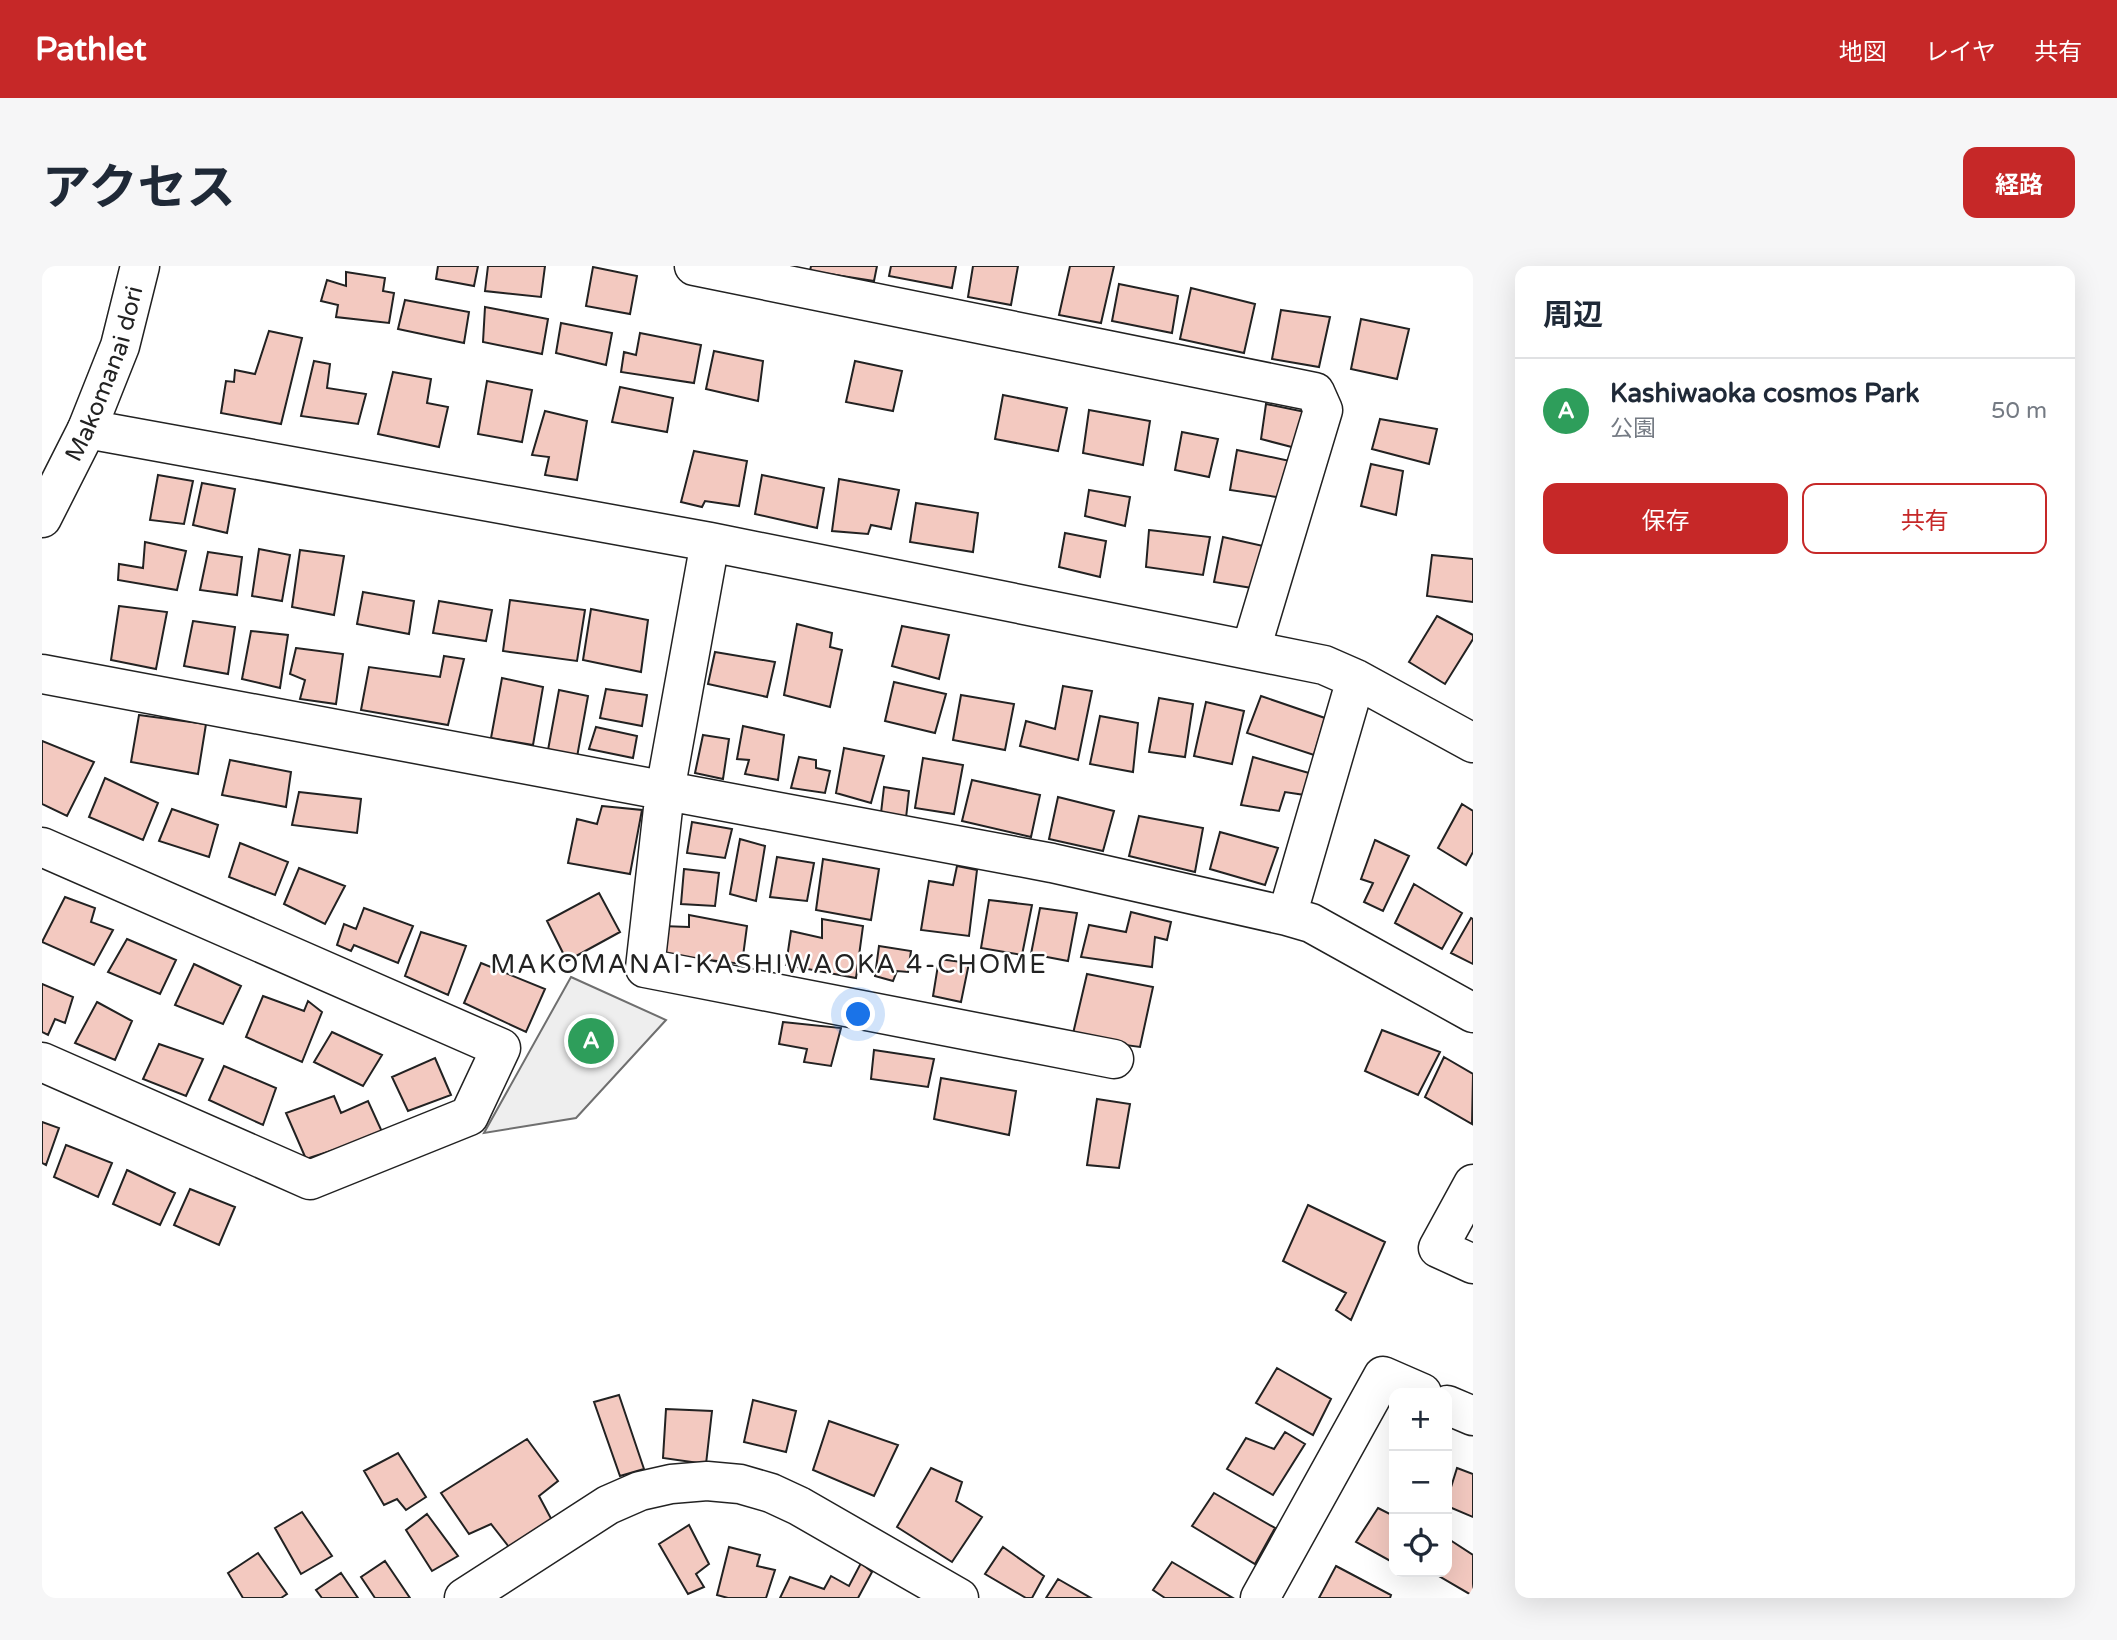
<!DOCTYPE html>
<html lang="ja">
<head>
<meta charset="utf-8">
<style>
	body { margin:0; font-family:"Varela Round","Noto Sans JP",sans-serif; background:#f6f6f7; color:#1f2937 }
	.controls { position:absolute; right:21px; bottom:21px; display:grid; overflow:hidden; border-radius:14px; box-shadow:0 7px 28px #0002 }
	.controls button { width:63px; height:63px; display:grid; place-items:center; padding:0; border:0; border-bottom:2px solid #e0e1e3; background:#fff; color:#1f2937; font:35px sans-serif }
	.you { position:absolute; left:817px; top:749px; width:24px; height:24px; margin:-18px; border:5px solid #fff; border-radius:50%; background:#1a73e8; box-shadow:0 0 0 10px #1a73e833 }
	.badge { display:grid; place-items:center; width:46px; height:46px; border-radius:50%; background:#c62828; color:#fff; font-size:23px; font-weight:700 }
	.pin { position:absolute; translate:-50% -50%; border:4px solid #fff; box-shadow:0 2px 7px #0006 }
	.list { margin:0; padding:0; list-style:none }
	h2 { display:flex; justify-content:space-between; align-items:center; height:91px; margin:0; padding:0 28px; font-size:30px }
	h2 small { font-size:23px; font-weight:400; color:#747a83 }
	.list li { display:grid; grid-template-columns:46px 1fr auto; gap:21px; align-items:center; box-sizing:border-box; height:105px; padding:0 28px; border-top:2px solid #e0e1e3 }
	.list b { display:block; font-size:26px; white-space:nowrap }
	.list p { margin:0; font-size:23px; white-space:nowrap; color:#747a83 }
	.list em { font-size:23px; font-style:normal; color:#747a83 }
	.actions { display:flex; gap:14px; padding:21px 28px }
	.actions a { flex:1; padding:16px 0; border:2px solid #c62828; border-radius:14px; text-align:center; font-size:24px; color:#c62828 }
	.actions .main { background:#c62828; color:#fff }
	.icon { flex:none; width:38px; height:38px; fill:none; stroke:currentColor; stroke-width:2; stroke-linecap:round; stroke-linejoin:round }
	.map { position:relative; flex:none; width:1431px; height:1332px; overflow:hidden; border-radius:14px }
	header { display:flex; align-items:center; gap:42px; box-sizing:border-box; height:98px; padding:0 35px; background:#c62828; color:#fff }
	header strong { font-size:33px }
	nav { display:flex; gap:38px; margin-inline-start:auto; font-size:24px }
	.intro { display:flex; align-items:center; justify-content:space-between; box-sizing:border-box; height:168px; padding:0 42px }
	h1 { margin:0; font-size:49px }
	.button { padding:18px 32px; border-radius:14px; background:#c62828; color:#fff; font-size:24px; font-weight:700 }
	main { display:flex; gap:42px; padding:0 42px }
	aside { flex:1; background:#fff; border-radius:14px; box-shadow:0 7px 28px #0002 }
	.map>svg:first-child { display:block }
	.green { fill:#eee; stroke:#6f6f6f; stroke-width:2 }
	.building { fill:#f3c9c0; stroke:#222; stroke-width:2 }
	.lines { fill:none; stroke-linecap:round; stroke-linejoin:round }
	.minor-casing { stroke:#222; stroke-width:41 }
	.highway-casing { stroke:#222; stroke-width:41 }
	.minor { stroke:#fff; stroke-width:38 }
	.highway { stroke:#fff; stroke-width:38 }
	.labels { text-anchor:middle; stroke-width:5; stroke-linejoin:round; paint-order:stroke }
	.street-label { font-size:24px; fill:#222; stroke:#fff }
	.neighbourhood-label { font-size:26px; letter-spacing:2px; fill:#222; stroke:#fff }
</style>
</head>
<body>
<header>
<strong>Pathlet</strong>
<nav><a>地図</a><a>レイヤ</a><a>共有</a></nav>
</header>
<div class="intro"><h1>アクセス</h1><a class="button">経路</a></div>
<main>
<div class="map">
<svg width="1431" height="1332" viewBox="0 0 1431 1332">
	<rect width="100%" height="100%" fill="#fff"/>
	<path class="green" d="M529,711L624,754L534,852L442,867Z"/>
	<path class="building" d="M396,0H436L432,20L394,13Z
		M446,0H503L499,31L443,25Z
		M769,0H835L832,15L768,5Z
		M849,0H914L910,22L847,10Z
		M931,0H976L969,39L926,31Z
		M1028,0H1072L1059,57L1017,49Z
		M551,1L595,10L588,48L544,40Z
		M304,6L343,12L341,25L352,27L347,57L294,51L296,39L279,35L285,14L304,20Z
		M1077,18L1136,30L1130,67L1070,55Z
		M1149,22L1213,38L1202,87L1138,73Z
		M363,34L427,46L422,77L356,63Z
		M443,41L506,53L500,88L441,76Z
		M1239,44L1288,51L1277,101L1230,93Z
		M1319,53L1367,63L1355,113L1309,103Z
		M519,57L570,67L564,99L514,87Z
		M227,65L260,72L239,158L179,147L184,115L192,116L193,104L213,108Z
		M598,67L659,79L652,117L579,106L582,86L594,89Z
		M672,85L721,95L716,135L664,123Z
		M272,95L288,98L285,122L324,128L316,158L259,150Z
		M813,95L860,105L851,145L804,136Z
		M351,106L389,113L385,137L406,141L397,181L336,168Z
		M445,115L490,124L480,176L436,168Z
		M578,121L631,132L625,166L570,156Z
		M961,129L1025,142L1016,185L953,173Z
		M1224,138L1273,148L1265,185L1219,173Z
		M1047,144L1108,155L1101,199L1041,187Z
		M503,145L545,155L535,214L503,209L507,191L490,189Z
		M1338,153L1395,163L1387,198L1330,183Z
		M1140,166L1176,173L1167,211L1133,204Z
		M1195,184L1248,195L1241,232L1188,224Z
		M652,185L705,195L697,240L663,235L660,241L639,236Z
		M1329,198L1361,205L1354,249L1319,240Z
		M116,209L151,215L142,258L108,254Z
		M720,209L782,222L775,262L713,248Z
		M797,213L857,224L849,263L829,259L826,268L790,265Z
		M160,217L193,223L185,267L151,259Z
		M1047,224L1088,231L1083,260L1043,250Z
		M874,237L936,247L931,286L868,276Z
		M1107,264L1168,271L1161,309L1104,301Z
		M1023,267L1064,275L1058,311L1017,301Z
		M1181,271L1234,283L1223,324L1172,316Z
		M103,276L144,285L135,324L76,314L77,298L101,302Z
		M217,283L248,289L240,335L210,330Z
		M258,284L302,290L292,349L250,341Z
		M166,286L200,291L195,329L158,324Z
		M1390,289L1431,293V336L1385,330Z
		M321,326L372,335L367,368L315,358Z
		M468,334L543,344L535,395L461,385Z
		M397,335L450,344L444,375L391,367Z
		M77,340L125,346L114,403L69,394Z
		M549,343L606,354L599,406L541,394Z
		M1395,350L1431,369V373L1403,418L1367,396Z
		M151,355L193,361L186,408L142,400Z
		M755,358L790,367L788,381L800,384L788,441L742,429Z
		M860,360L907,369L897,413L850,400Z
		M209,365L246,369L238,422L200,413Z
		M254,382L301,388L294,438L258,433L263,414L248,408Z
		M673,386L733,396L725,431L666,418Z
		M402,390L422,393L406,459L319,444L327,401L398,411Z
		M460,412L501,421L491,479L449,472Z
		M852,416L904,428L893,467L843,455Z
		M1021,420L1050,425L1036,494L978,480L984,455L1013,463Z
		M564,423L605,429L600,460L558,452Z
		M517,424L546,430L535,491L506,484Z
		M919,429L972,438L963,484L911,474Z
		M1219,430L1283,452L1272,489L1205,467Z
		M1117,432L1151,438L1143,491L1107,486Z
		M1164,436L1202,445L1190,498L1152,490Z
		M97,449L164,458L156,508L89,496Z
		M1058,450L1096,457L1091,506L1048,498Z
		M701,460L742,469L736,514L703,508L707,494L695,493Z
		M554,461L595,470L591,492L547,483Z
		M661,469L687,473L681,513L653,507Z
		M0,475L52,496L25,550L0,538Z
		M802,482L842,490L829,537L794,527Z
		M757,491L774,494V502L788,505L783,527L749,522Z
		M1211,491L1267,507L1263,529L1243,526L1237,545L1199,539Z
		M881,492L921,499L912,548L873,542Z
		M188,494L249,506L244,541L180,529Z
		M63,512L116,537L101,574L47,551Z
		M930,514L998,529L989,571L920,555Z
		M842,521L867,525L864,552L839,547Z
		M257,526L319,533L315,567L250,559Z
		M1016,531L1072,545L1061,585L1007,573Z
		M1420,538L1431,545V586L1424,599L1396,582Z
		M560,540L600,544L588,608L526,597L535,553L555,558Z
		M130,543L176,559L167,591L117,575Z
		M1097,550L1161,562L1153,606L1087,590Z
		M650,556L690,563L683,592L645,587Z
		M1178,566L1236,582L1223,619L1168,603Z
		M698,573L723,580L714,635L688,628Z
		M1333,574L1367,590L1341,645L1322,636L1331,617L1319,613Z
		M198,577L246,596L233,629L187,611Z
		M735,591L772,597L765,635L728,631Z
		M781,593L837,603L829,654L774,644Z
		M915,600L935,604L927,670L879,664L887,615L911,619Z
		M257,602L303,620L283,658L242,638Z
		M642,603L677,607L673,640L639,638Z
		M1372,618L1420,647L1400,683L1353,657Z
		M557,627L578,666L525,695L505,655Z
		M23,631L53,642L49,656L71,664L52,699L0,676Z
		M947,634L990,639L980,689L939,682Z
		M322,642L371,660L356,697L312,679L309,685L295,679L302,658L314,663Z
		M998,642L1035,647L1026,695L989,688Z
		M1089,646L1129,656L1125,674L1113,671L1110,701L1039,691L1047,659L1084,666Z
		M647,649L705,660L700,698L617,688L620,660L647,661Z
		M1429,652L1431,653V698L1409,687Z
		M780,653L821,660L814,712L744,699L749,665L780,672Z
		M379,666L424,680L406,729L363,710Z
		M85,673L134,694L118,728L66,706Z
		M837,680L869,685L866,706L855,705L851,715L833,710Z
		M897,693L927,697L919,736L891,730Z
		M439,697L503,723L484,766L422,737Z
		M152,698L199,720L181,758L133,739Z
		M1045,708L1111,721L1098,781L1030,772Z
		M0,718L31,731L23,757L13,753L6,769L0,766Z
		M221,730L262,745L266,735L280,746L260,796L204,771Z
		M55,736L90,755L73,794L33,777Z
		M741,756L799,762L789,800L762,796L765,783L737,778Z
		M1340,764L1398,786L1376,829L1323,805Z
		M290,766L340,789L321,820L272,796Z
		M117,778L161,793L144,830L101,813Z
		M832,784L892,793L886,821L829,813Z
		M1402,791L1431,808L1430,858L1383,831Z
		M393,792L409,829L366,845L350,811Z
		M182,800L234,822L221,859L167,834Z
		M899,812L974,825L967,869L892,853Z
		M292,830L299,847L326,835L341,868L264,893L244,847Z
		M1055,833L1088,838L1077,902L1045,899Z
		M0,856L17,862L4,899L0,897Z
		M24,879L70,897L56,931L12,911Z
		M85,904L133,927L118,959L71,938Z
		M148,923L193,941L177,979L132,959Z
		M1266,939L1343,976L1309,1054L1294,1044L1304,1027L1241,995Z
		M1235,1102L1289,1133L1271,1169L1214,1137Z
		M577,1129L602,1203L578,1210L552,1136Z
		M711,1134L754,1145L744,1186L702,1176Z
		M624,1143L670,1145L664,1198L621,1192Z
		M787,1155L856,1179L832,1230L771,1204Z
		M1243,1166L1263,1178L1231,1229L1185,1203L1204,1172L1232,1183Z
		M485,1173L516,1215L497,1230L513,1260L467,1281L449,1258L427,1268L399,1227Z
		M356,1187L384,1231L364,1244L355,1233L342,1239L322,1205Z
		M889,1202L920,1216L914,1235L940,1251L910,1296L855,1261Z
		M1415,1202L1431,1208V1251L1405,1240V1234Z
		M1172,1227L1233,1262L1213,1298L1150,1260Z
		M1336,1242L1352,1250V1297L1314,1276Z
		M260,1246L290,1290L259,1308L233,1262Z
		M385,1248L416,1290L390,1305L364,1264Z
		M647,1259L667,1298L654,1308L662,1321L646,1328L617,1278Z
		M1405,1272L1431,1289V1330L1390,1306H1405Z
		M687,1281L718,1289L715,1300L733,1304L724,1332H686L675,1329Z
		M961,1281L1002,1310L990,1332H984L943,1308Z
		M216,1287L245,1328L239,1332H201L186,1307Z
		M343,1295L368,1332H333L319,1311Z
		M1130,1296L1191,1332H1123L1111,1324Z
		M819,1297L830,1306L816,1332H738L748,1311L782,1323L789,1310L807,1320Z
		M1294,1300L1349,1329L1348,1332H1277Z
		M299,1307L316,1332H280L274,1324Z
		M1016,1313L1049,1332H1004Z"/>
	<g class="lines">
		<defs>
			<path id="minor" d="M652,0L1273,126L1281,144L1209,383
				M45,163L668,276L1282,399L1314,413L1431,477
				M668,276L623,525L603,702L1072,793
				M0,408L1010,597L1245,650L1269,657L1431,747
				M0,581L459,782L427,850L268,914L0,796
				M1245,650L1314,413
				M1431,918L1396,982L1431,998
				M1405,1139L1431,1150
				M422,1332L566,1239L598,1225L629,1218L665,1215L698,1218L729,1227L757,1240L917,1332
				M1218,1332L1341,1110L1380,1127"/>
			<g id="highway">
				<path id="s1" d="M0,252L45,163L78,80L98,0"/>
			</g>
		</defs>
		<use href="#minor" class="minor-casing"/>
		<use href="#highway" class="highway-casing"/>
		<use href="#minor" class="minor"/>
		<use href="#highway" class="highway"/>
	</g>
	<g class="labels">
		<g class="street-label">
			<text dy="8" stroke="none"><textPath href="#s1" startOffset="158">Makomanai dori</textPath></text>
		</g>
		<g class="neighbourhood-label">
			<text x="727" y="707">MAKOMANAI-KASHIWAOKA 4-CHOME</text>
		</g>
	</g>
</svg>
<div class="controls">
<button>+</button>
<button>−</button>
<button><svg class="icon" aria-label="locate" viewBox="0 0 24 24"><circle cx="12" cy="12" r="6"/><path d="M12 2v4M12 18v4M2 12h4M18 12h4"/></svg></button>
</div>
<div class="you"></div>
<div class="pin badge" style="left:549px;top:775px;background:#2e9e5b">A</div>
</div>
<aside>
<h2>周辺<small></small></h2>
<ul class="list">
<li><span class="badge" style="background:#2e9e5b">A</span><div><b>Kashiwaoka cosmos Park</b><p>公園</p></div><em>50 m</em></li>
</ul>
<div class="actions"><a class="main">保存</a><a>共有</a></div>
</aside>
</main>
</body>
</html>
